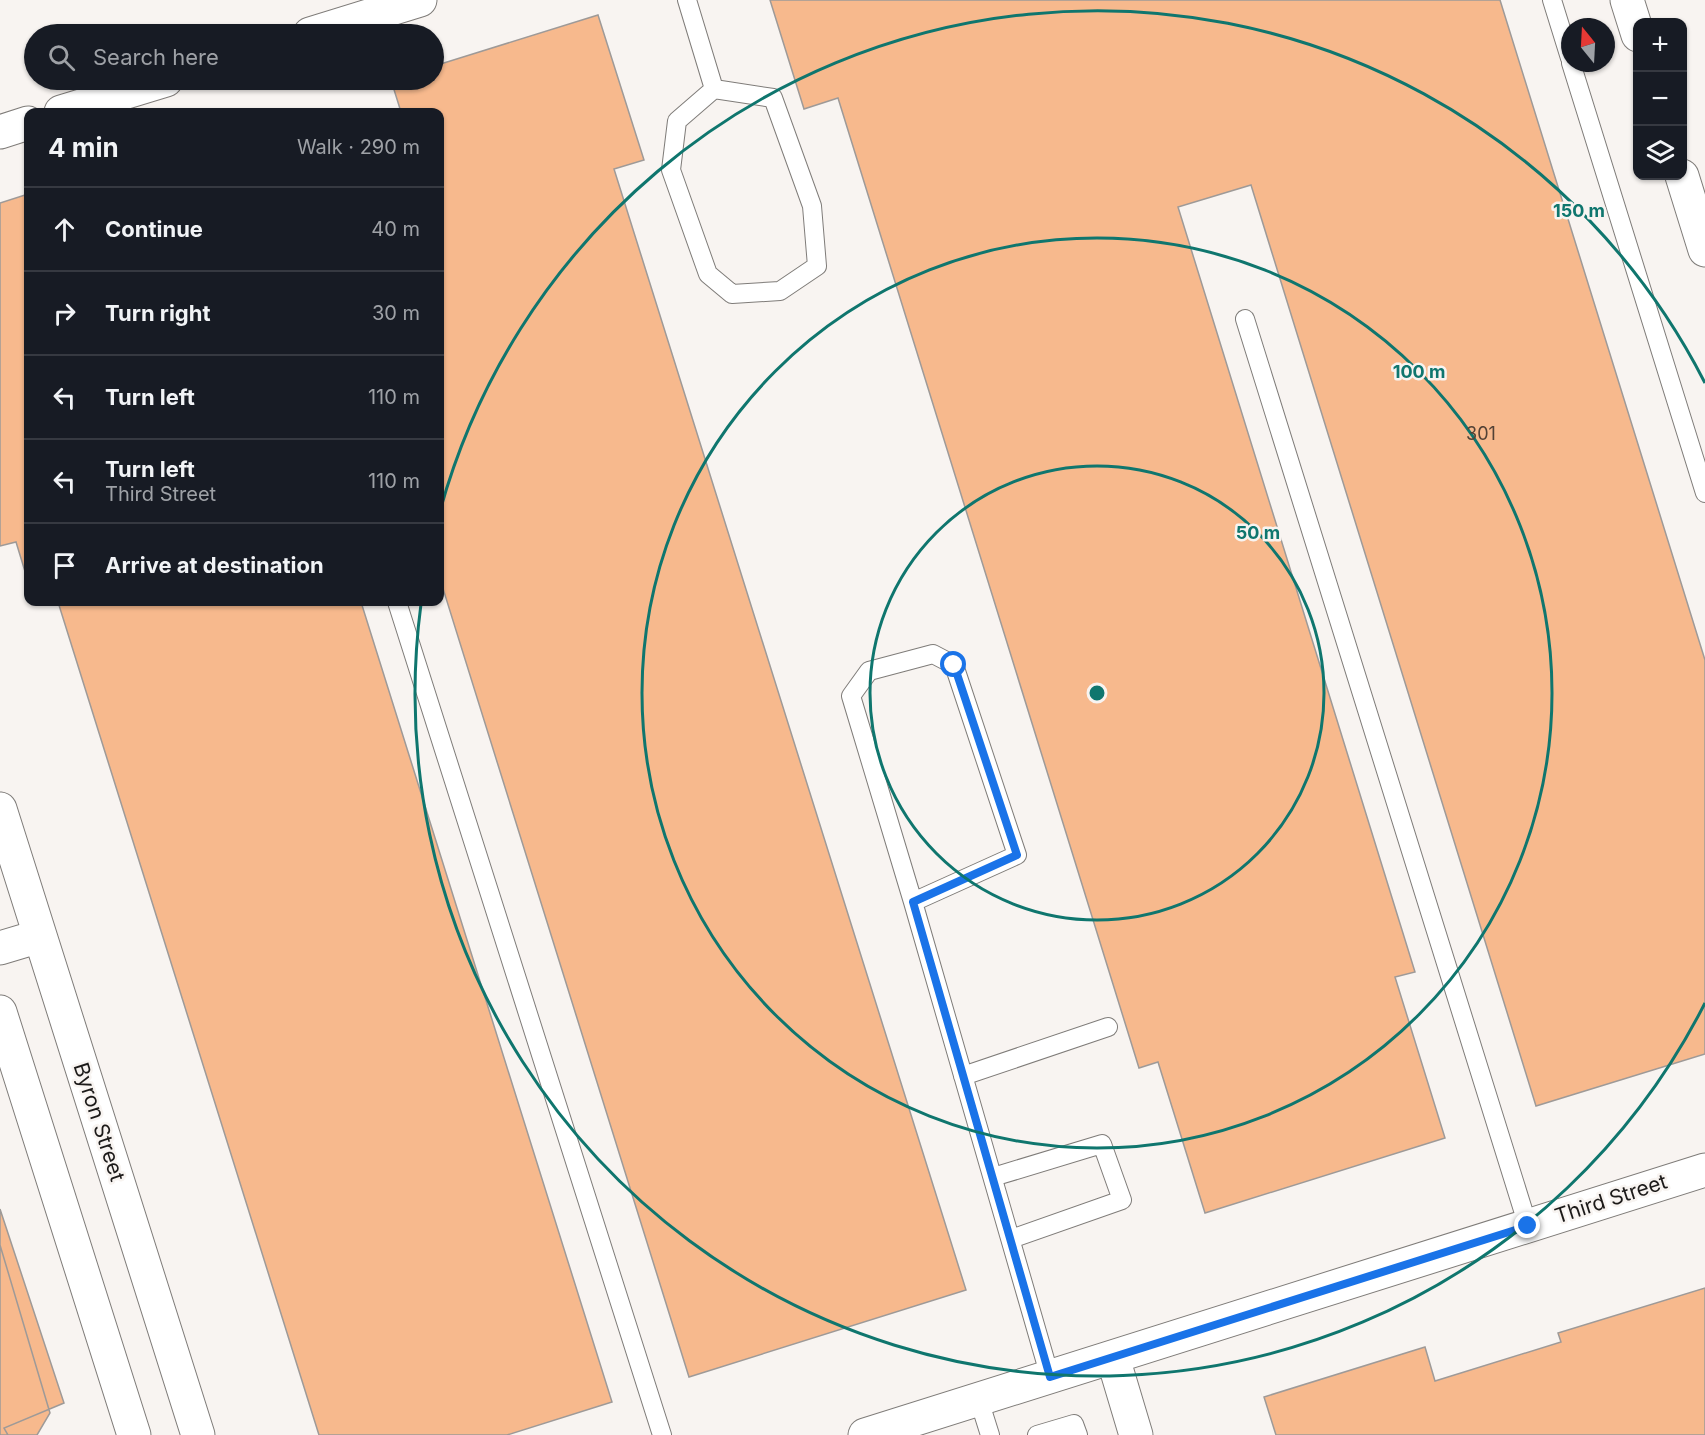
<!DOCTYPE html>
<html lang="en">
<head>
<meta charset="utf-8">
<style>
	body { margin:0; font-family:Inter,sans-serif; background:#20242c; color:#f1f3f6 }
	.controls { position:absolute; right:18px; top:18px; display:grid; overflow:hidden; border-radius:12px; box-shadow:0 2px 4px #0004 }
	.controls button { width:54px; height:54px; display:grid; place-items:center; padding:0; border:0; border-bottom:2px solid #363941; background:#171b24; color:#f1f3f6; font:30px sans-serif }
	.compass { position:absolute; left:1561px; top:18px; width:54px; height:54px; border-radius:50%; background:#171b24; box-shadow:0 2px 4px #0004; rotate:342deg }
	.stop { position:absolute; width:18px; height:18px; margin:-14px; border:4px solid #1a73e8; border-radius:50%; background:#fff }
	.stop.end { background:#1a73e8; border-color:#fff; box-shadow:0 2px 6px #0008 }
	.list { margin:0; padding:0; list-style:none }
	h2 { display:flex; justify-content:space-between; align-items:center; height:78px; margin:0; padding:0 24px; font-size:26px }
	h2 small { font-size:20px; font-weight:400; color:#9ea1a6 }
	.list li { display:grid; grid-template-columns:39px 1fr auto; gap:18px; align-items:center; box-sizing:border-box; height:84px; padding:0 24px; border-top:2px solid #363941 }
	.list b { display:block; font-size:22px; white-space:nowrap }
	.list p { margin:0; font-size:20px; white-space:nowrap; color:#9ea1a6 }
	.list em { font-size:20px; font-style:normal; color:#9ea1a6 }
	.icon { flex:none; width:33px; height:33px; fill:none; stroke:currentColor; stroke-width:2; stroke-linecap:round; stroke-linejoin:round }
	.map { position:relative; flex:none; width:1705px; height:1435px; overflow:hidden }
	.search { position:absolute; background:#171b24; box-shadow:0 2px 4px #0004; left:24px; top:24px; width:420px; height:66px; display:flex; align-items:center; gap:15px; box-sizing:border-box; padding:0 21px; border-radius:33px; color:#9ea1a6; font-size:22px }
	.panel { position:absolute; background:#171b24; box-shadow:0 2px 4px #0004; left:24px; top:108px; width:420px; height:498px; border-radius:12px }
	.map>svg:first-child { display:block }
	.building { fill:#f7b98d; stroke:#9e9a98; stroke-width:1.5 }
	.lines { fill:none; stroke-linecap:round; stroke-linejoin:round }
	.service-casing { stroke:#7f7c79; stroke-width:20 }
	.minor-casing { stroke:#7f7c79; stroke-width:35 }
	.service { stroke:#fff; stroke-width:18 }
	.minor { stroke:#fff; stroke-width:33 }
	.route { stroke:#1a73e8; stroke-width:8 }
	.ring { fill:none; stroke:#0f766e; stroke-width:3 }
	.labels { text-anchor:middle; stroke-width:5; stroke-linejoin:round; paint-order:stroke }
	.number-label { font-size:18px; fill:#534236 }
	.street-label { font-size:21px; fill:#1c1a19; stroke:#f8f4f1 }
	.centre { fill:#0f766e; stroke:#f8f4f1; stroke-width:3 }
	.ring-label { font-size:18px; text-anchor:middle; font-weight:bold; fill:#0f766e; stroke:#f8f4f1; stroke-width:5; stroke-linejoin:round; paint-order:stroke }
</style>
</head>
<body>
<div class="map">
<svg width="1705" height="1435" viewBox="0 0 1705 1435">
	<rect width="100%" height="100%" fill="#f8f4f1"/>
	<path class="building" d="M770,0H1500L1705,660V1054L1536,1106L1251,185L1178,207L1415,972L1395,977L1445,1138L1205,1213L1158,1062L1139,1068L838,98L804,109Z
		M598,15L644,160L614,169L966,1290L689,1377L440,579V112H401L391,80H434V66Z
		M28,194V578H27L16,542L0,546V203Z
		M58,602H361L612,1402L507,1435H319Z
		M0,1209L64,1403L4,1428L8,1435H0Z
		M0,1245L50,1413L37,1435H0Z
		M1705,1288V1435H1276L1264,1397L1425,1347L1435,1381L1561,1342L1558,1333Z"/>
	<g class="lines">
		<defs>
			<path id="service" d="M687,0L714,89
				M1552,0L1570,58
				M1571,63L1705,493
				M714,89L773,98L812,206L817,266L780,291L732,294L708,274L671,170L677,121Z
				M1245,319L1528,1226
				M397,602L662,1435
				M913,902L1017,855L954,665L933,654L869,671L851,696L913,902L1050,1377
				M963,1076L1108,1027
				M993,1177L1102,1144L1122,1200L1011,1239
				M979,1400L990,1435
				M1037,1435L1074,1424L1078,1435"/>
			<path id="minor" d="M1627,0L1638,35
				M310,34L420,0
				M61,112L166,80
				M0,132L28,123
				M1682,176L1705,250
				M0,809L198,1435
				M0,948L40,936
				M0,1012L134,1435
				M1113,1358L1136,1435
				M865,1435L1705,1170"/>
		</defs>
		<use href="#service" class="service-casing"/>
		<use href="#minor" class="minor-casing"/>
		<use href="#service" class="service"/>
		<use href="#minor" class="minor"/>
	</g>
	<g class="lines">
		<path class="route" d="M954,665L1017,855L913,902L1050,1377L1528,1226"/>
	</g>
	<g class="ring">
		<circle cx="1097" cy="693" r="227"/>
		<circle cx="1097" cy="693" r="455"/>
		<path d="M1705 1003A682 682 0 0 1 421 604M440 511A682 682 0 0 1 1705 383"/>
	</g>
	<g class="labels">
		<g class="number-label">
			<text x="1481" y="440">301</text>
		</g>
		<g class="street-label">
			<text transform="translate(99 1122) rotate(72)" y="7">Byron Street</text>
			<text transform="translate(1611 1199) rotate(-18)" y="7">Third Street</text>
		</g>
	</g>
	<circle cx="1097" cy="693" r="9" class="centre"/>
	<g class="ring-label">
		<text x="1579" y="217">150 m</text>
		<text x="1419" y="378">100 m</text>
		<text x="1258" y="539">50 m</text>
	</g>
</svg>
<div class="controls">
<button>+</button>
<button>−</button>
<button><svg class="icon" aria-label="layers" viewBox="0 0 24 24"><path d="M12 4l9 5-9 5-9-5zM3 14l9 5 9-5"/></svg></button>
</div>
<svg class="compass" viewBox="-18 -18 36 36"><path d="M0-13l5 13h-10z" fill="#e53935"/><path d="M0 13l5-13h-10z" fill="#9ea1a6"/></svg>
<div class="stop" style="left:954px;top:665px"></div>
<div class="stop end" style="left:1528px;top:1226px"></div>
<div class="search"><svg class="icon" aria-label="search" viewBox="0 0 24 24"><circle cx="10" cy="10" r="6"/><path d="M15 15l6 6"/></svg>Search here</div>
<section class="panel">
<h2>4 min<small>Walk · 290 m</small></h2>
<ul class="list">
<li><svg class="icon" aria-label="ahead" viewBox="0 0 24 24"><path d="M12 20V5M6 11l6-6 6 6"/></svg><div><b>Continue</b></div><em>40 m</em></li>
<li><svg class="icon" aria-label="right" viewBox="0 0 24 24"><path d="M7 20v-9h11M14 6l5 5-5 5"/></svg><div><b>Turn right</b></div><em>30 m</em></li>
<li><svg class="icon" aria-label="left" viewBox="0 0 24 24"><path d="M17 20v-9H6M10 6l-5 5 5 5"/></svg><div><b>Turn left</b></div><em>110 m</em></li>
<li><svg class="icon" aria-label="left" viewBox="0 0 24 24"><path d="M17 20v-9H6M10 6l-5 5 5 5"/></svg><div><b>Turn left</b><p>Third Street</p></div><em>110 m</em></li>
<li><svg class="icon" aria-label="arrive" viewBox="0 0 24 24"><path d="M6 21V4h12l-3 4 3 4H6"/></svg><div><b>Arrive at destination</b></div></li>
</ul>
</section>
</div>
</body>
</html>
